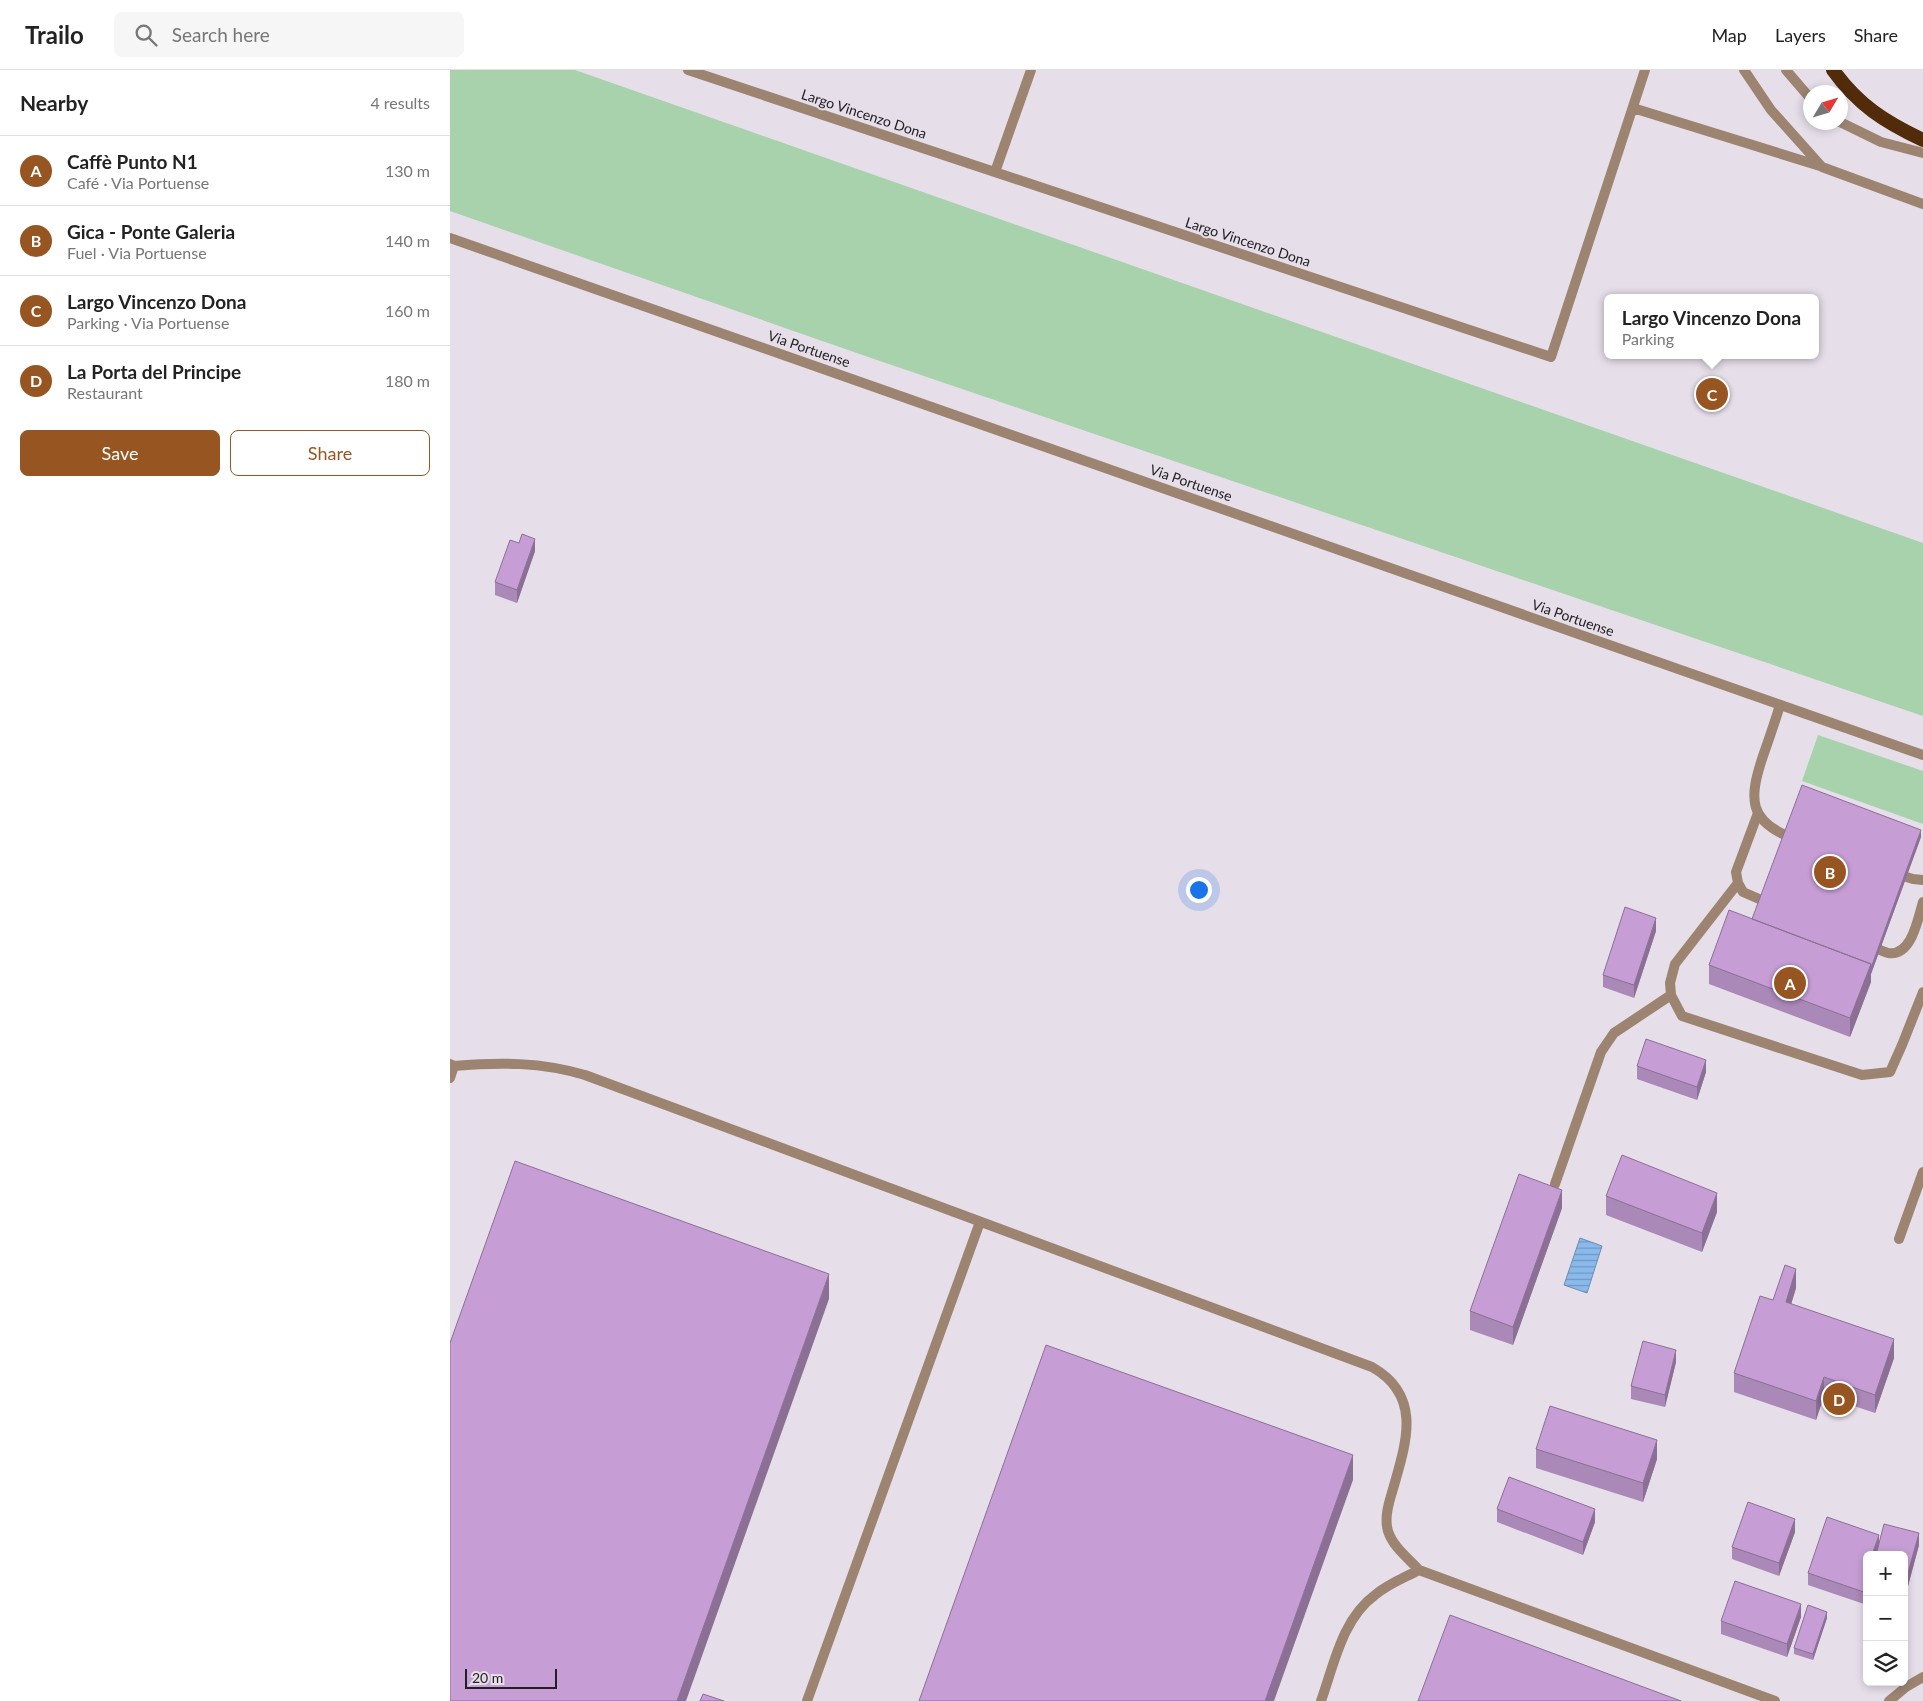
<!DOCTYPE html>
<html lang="en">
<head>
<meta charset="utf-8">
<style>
	body { margin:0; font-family:Lato,sans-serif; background:#f6f6f6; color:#222 }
	.controls { position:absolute; right:15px; bottom:15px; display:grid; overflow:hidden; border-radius:8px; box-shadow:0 2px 8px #0003 }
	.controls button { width:45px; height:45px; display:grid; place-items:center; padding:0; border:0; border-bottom:1px solid #e0e0e0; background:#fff; color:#222; font:25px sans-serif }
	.compass { position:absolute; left:1353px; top:15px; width:45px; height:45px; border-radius:50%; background:#fff; box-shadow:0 2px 8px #0003; rotate:52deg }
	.scale { position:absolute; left:15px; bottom:12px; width:92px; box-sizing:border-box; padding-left:5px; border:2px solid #232024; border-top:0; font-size:14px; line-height:18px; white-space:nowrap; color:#232024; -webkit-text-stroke:4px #e6dee9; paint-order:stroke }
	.you { position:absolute; left:748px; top:819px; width:18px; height:18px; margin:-12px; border:4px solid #fff; border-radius:50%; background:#1a73e8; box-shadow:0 0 0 8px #1a73e833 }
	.badge { display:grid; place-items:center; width:32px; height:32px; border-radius:50%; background:#975621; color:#fff; font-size:16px; font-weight:700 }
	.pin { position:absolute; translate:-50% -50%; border:2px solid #fff; box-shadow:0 1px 5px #0006 }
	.popup { position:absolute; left:1154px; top:224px; width:215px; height:65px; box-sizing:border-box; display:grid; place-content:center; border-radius:8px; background:#fff; filter:drop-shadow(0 1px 4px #0005); font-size:16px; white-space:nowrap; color:#767676 }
	.popup b { font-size:19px; color:#222 }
	.popup::after { content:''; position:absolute; left:50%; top:100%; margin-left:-10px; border:10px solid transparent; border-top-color:#fff }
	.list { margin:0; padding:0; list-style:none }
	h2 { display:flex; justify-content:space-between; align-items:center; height:65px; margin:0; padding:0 20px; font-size:21px }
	h2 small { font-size:16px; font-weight:400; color:#767676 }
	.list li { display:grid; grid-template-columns:32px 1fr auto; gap:15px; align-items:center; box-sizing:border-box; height:70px; padding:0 20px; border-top:1px solid #e0e0e0 }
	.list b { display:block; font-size:19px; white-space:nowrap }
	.list p { margin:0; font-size:16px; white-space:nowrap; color:#767676 }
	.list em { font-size:16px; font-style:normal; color:#767676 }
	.actions { display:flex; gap:10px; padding:15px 20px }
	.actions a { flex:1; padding:11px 0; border:1px solid #975621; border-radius:8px; text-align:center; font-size:18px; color:#975621 }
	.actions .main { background:#975621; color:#fff }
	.icon { flex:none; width:28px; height:28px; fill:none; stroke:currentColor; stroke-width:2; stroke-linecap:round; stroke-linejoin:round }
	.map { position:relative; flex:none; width:1473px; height:1631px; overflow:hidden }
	header { display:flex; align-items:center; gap:30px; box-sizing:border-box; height:70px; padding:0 25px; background:#fff; border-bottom:1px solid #e0e0e0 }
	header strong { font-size:24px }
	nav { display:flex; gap:28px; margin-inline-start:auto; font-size:18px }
	.search { width:350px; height:45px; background:#f6f6f6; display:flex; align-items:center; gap:12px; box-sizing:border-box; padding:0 18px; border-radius:8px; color:#767676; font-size:19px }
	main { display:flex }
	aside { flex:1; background:#fff }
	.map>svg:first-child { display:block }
	.green { fill:#a7d2ab }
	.water { fill:url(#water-rules); stroke:#6b8cb0 }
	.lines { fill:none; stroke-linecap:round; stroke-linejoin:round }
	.service { stroke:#9c8471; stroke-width:10 }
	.tertiary { stroke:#9c8471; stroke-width:10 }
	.trunk { stroke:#512b0a; stroke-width:14 }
	.wall { fill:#aa88b7 }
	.shaded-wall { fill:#8b6f95 }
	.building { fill:#c69ed5; stroke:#8b6f95 }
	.labels { text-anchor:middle; stroke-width:4; stroke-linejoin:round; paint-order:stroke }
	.street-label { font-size:14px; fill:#232024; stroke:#e6dee9 }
</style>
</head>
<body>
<header>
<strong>Trailo</strong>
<div class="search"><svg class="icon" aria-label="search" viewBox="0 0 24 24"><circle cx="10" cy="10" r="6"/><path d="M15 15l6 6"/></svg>Search here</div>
<nav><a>Map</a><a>Layers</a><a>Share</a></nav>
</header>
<main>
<aside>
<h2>Nearby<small>4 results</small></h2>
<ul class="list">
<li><span class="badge">A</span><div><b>Caffè Punto N1</b><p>Café · Via Portuense</p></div><em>130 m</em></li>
<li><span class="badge">B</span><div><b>Gica - Ponte Galeria</b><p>Fuel · Via Portuense</p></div><em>140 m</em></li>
<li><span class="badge">C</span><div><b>Largo Vincenzo Dona</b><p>Parking · Via Portuense</p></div><em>160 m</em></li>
<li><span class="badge">D</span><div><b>La Porta del Principe</b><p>Restaurant</p></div><em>180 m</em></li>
</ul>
<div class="actions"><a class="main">Save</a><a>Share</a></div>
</aside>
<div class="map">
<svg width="1473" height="1631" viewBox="0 0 1473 1631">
	<defs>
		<pattern id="water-rules" width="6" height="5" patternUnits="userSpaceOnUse" patternTransform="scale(1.25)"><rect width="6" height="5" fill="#8abaec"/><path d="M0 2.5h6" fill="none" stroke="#7097bf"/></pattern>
	</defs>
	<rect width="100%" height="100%" fill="#e6dee9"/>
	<path class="green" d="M0,0H125L1473,473V646L424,289L0,141Z
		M1368,665L1473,701V754L1352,711Z"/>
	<path class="water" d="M1130,1168L1152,1176L1137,1223L1114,1215Z"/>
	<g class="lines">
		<path class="service" d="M238,0L1101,287L1195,0
			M1294,0L1321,40L1372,97L1473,134
			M1183,38L1370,96
			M545,102L581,0
			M1330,635C1325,652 1319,669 1313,686C1299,728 1297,752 1345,769
			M1308,743L1286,802L1288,813L1293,822L1323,835
			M1443,803L1463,809L1473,810
			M1288,813L1225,894L1220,913L1221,925L1232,946L1412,1005L1440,1002L1452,975L1473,922
			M1419,875C1425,877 1431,881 1438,883C1462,887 1468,848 1473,832
			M0,994L4,996C50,992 91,992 135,1005L922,1297C973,1326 956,1373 943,1419C939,1432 934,1448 938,1461C943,1477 958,1488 969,1500L1325,1631
			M0,1008L4,996
			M1105,1114L1151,982L1164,963L1221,925
			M1449,1169L1473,1102
			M357,1631L530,1152
			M871,1631C884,1595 892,1549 925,1525C938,1514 954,1508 969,1500
			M1439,1631L1456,1617L1473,1607"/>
		<path class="tertiary" d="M1336,0L1360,28
			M1390,52L1431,72L1473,83
			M0,168L1473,685"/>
		<path class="trunk" d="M1383,0C1408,35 1435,52 1473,70"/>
	</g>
	<path class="wall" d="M85,481L67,533L45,525V512Z
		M1471,767L1421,904V912L1400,967L1259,914V895L1302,849Z
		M1206,861L1184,928L1153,917V905Z
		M1187,996L1256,1002L1247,1030L1187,1009Z
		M1156,1126L1267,1142L1252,1182L1156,1145Z
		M1112,1138L1063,1275L1020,1260V1241Z
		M1346,1218L1341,1234L1444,1288L1425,1343L1374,1326L1366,1350L1284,1322V1303L1323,1230Z
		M1226,1292L1215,1337L1181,1329V1316Z
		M1086,1379L1207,1389L1193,1432L1086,1398Z
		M1047,1439L1145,1452L1133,1485L1047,1452Z
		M1345,1462L1329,1506L1282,1489V1477Z
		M1429,1473L1469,1475L1458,1516L1454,1515V1485H1417L1414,1534L1358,1515V1503Z
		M1351,1547L1337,1587L1271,1564V1551Z
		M1377,1548L1363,1590L1344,1584V1578Z"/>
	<path class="shaded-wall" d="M85,469V481L67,533V520Z
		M1471,760V767L1421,904V898Z
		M1206,848V861L1184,928V915Z
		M1421,894V912L1400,967V948Z
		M1256,990V1002L1247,1030V1017Z
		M1112,1120V1138L1063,1275V1257Z
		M1267,1123V1142L1252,1182V1163Z
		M1346,1199V1218L1336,1251V1232Z
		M379,1204V1229L236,1631H227Z
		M1444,1269V1288L1425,1343V1325Z
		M1226,1280V1292L1215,1337V1325Z
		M1374,1307V1326L1366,1350V1331Z
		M1207,1370V1389L1193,1432V1413Z
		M903,1385V1410L824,1631H815Z
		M1145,1439V1452L1133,1485V1472Z
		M1345,1449V1462L1329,1506V1493Z
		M1469,1463V1475L1458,1516V1503Z
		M1429,1465V1478L1427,1485H1422Z
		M1417,1513V1526L1414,1534V1522Z
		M1351,1534V1547L1337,1587V1574Z
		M1377,1542V1548L1363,1590V1584Z"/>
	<path class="building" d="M72,464L85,469L67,520L45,512L60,470L69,473Z
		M1352,715L1471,760L1421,898V894L1302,849Z
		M1175,837L1206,848L1184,915L1153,905Z
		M1279,840L1421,894L1400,948L1259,895Z
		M1196,969L1256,990L1247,1017L1187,996Z
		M1172,1085L1267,1123L1252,1163L1156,1126Z
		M65,1091L379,1204L227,1631H0V1273Z
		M1069,1104L1112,1120L1063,1257L1020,1241Z
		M1335,1195L1346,1199L1336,1232L1444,1269L1425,1325L1374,1307L1366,1331L1284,1303L1310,1226L1323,1230Z
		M1193,1271L1226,1280L1215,1325L1181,1316Z
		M596,1275L903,1385L815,1631H469Z
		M1100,1336L1207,1370L1193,1413L1086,1379Z
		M1059,1407L1145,1439L1133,1472L1047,1439Z
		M1298,1432L1345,1449L1329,1493L1282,1477Z
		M1377,1447L1429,1465L1422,1485H1417V1513L1414,1522L1358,1503Z
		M1434,1454L1469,1463L1458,1503L1454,1502V1485H1426Z
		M1285,1511L1351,1534L1337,1574L1271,1551Z
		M1358,1535L1377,1542L1363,1584L1344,1578Z
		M1000,1545L1231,1631H968Z
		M253,1624L274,1631H250Z"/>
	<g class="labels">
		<g class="street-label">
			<text transform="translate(414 44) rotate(18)" y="5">Largo Vincenzo Dona</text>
			<text transform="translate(798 172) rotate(18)" y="5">Largo Vincenzo Dona</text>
			<text transform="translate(359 279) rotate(19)" y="5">Via Portuense</text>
			<text transform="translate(741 413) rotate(19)" y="5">Via Portuense</text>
			<text transform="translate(1123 548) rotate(19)" y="5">Via Portuense</text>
		</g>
	</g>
</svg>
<div class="controls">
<button>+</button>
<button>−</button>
<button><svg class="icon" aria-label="layers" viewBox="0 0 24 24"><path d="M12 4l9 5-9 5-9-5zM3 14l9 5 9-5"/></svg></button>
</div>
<svg class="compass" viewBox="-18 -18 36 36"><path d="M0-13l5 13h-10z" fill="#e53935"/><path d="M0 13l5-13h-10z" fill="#767676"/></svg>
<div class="scale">20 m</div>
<div class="you"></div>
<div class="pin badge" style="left:1340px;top:913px">A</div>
<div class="pin badge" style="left:1380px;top:802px">B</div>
<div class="pin badge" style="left:1262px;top:324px">C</div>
<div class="popup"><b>Largo Vincenzo Dona</b>Parking</div>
<div class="pin badge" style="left:1389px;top:1329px">D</div>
</div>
</main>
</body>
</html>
